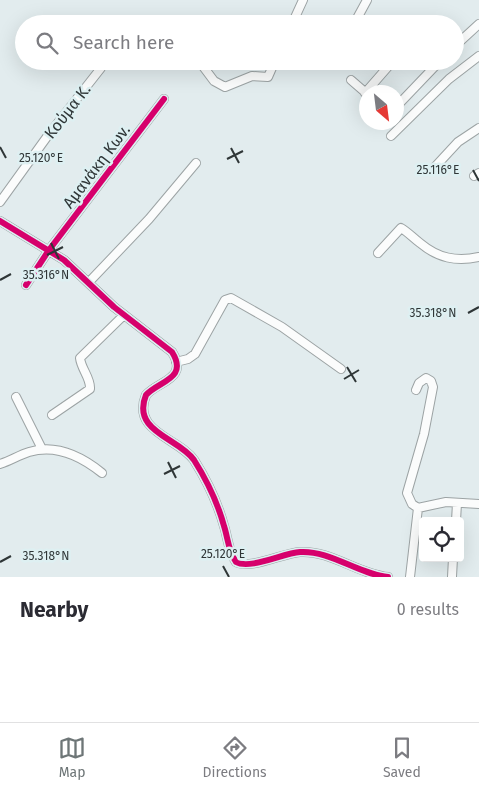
<!DOCTYPE html>
<html lang="en">
<head>
<meta charset="utf-8">
<style>
	body { margin:0; font-family:"Fira Sans",sans-serif; background:#f2f2f3; color:#2b2b33 }
	.controls { position:absolute; right:15px; bottom:15px; display:grid; overflow:hidden; border-radius:5px; box-shadow:0 5px 20px #0002 }
	.controls button { width:45px; height:45px; display:grid; place-items:center; padding:0; border:0; border-bottom:1px solid #e1e1e2; background:#fff; color:#2b2b33; font:25px sans-serif }
	.compass { position:absolute; left:359px; top:85px; width:45px; height:45px; border-radius:50%; background:#fff; box-shadow:0 5px 20px #0002; rotate:152deg }
	.list { margin:0; padding:0; list-style:none }
	h2 { display:flex; justify-content:space-between; align-items:center; height:65px; margin:0; padding:0 20px; font-size:21px }
	h2 small { font-size:16px; font-weight:400; color:#7c7c81 }
	.icon { flex:none; width:28px; height:28px; fill:none; stroke:currentColor; stroke-width:2; stroke-linecap:round; stroke-linejoin:round }
	.map { position:relative; flex:none; width:479px; height:577px; overflow:hidden }
	.search { position:absolute; background:#fff; box-shadow:0 5px 20px #0002; left:15px; right:15px; top:15px; height:55px; display:flex; align-items:center; gap:12px; box-sizing:border-box; padding:0 18px; border-radius:28px; color:#7c7c81; font-size:19px }
	.sheet { height:145px; background:#fff }
	nav { display:flex; justify-content:space-around; align-items:center; box-sizing:border-box; height:70px; border-top:1px solid #e1e1e2; background:#fff; font-size:14px; color:#7c7c81 }
	nav a { display:grid; justify-items:center; gap:2px }
	nav .on { color:#6e7677 }
	.map>svg:first-child { display:block }
	.lines { fill:none; stroke-linecap:round; stroke-linejoin:round }
	.street-casing { stroke:#9ca3a4; stroke-width:10 }
	.street { stroke:#fbfcfc; stroke-width:8 }
	.cycleway-casing { stroke:#def0f2; stroke-width:9 }
	.cycleway { stroke:#d6006c; stroke-width:6 }
	.ticks { fill:none; stroke:#2f3637; stroke-width:2 }
	.labels { text-anchor:middle; stroke-width:5; stroke-linejoin:round; paint-order:stroke }
	.street-label { font-size:16px; fill:#2f3637; stroke:#def0f2 }
	.ticks-label { font-size:12px; text-anchor:middle; fill:#2f3637; stroke:#def0f2; stroke-width:5; stroke-linejoin:round; paint-order:stroke }
</style>
</head>
<body>
<div class="map">
<svg width="479" height="577" viewBox="0 0 479 577">
	<rect width="100%" height="100%" fill="#e2ecee"/>
	<g class="lines">
		<defs>
			<path id="street" d="M292,24L303,0
				M354,24L367,0
				M455,46L479,24
				M199,61L214,81L225,87L252,76L268,77L275,61
				M351,80L366,93
				M365,93L393,61
				M396,107L440,61
				M391,136L449,79L479,56
				M433,169L458,142L479,128
				M474,176L479,173
				M0,202L49,134L101,68
				M0,221L64,260L114,307L172,352C189,379 158,381 146,395C131,432 179,438 194,460C206,479 218,504 224,526C228,538 228,551 236,562C250,570 283,553 300,552C330,550 358,574 388,577
				M378,253L401,228C408,232 413,238 420,243C438,258 456,262 479,257
				M89,282L149,219L196,163
				M26,285L49,250L164,99
				M176,362L188,359L195,354L225,300L231,298L282,327L341,369
				M16,397L42,449
				M52,415L90,389C91,378 81,369 80,358L124,315
				M0,464C10,461 19,455 29,452C55,444 81,456 102,473
				M418,508L446,502L479,504
				M456,521L457,503
				M410,577L418,508L412,504L407,493L424,434L433,387L431,381L426,378L419,383L416,390
				M452,577L453,558"/>
		</defs>
		<use href="#street" class="street-casing"/>
		<use href="#street" class="street"/>
		<defs>
			<path id="cycleway" d="M0,221L64,260L114,307L172,352C189,379 158,381 146,395C131,432 179,438 194,460C206,479 218,504 224,526C228,538 228,551 236,562C250,570 283,553 300,552C330,550 358,574 388,577
				M26,285L49,250L164,99"/>
		</defs>
		<use href="#cycleway" class="cycleway-casing"/>
		<use href="#cycleway" class="cycleway"/>
	</g>
	<path class="ticks" d="M0,147L6,158M231,148L239,163M227,159L243,151M473,170L479,181M51,243L59,259M47,255L63,247M0,280L11,274M468,313L479,307M347,367L356,382M344,379L359,370M168,462L176,478M164,474L180,466M0,562L11,556M223,566L229,577"/>
	<g class="labels">
		<g class="street-label">
			<text transform="translate(67 111) rotate(-52)" y="6">Κούμα Κ.</text>
			<text transform="translate(96 166) rotate(-53)" y="6">Αμανάκη Κων.</text>
		</g>
	</g>
	<g class="ticks-label">
		<text x="41" y="162">25.120°E</text>
		<text x="438" y="174">25.116°E</text>
		<text x="46" y="279">35.316°N</text>
		<text x="433" y="317">35.318°N</text>
		<text x="223" y="558">25.120°E</text>
		<text x="46" y="560">35.318°N</text>
	</g>
</svg>
<div class="controls">
<button><svg class="icon" aria-label="locate" viewBox="0 0 24 24"><circle cx="12" cy="12" r="6"/><path d="M12 2v4M12 18v4M2 12h4M18 12h4"/></svg></button>
</div>
<svg class="compass" viewBox="-18 -18 36 36"><path d="M0-13l5 13h-10z" fill="#e53935"/><path d="M0 13l5-13h-10z" fill="#7c7c81"/></svg>
<div class="search"><svg class="icon" aria-label="search" viewBox="0 0 24 24"><circle cx="10" cy="10" r="6"/><path d="M15 15l6 6"/></svg>Search here</div>
</div>
<section class="sheet">
<h2>Nearby<small>0 results</small></h2>
<ul class="list">
</ul>
</section>
<nav>
<a class="on"><svg class="icon" aria-label="map" viewBox="0 0 24 24"><path d="M3 6l6-2 6 2 6-2v14l-6 2-6-2-6 2zM9 4v14M15 6v14"/></svg>Map</a>
<a><svg class="icon" aria-label="directions" viewBox="0 0 24 24"><path d="M12 3l9 9-9 9-9-9zM9 14v-3h6M13 9l2 2-2 2"/></svg>Directions</a>
<a><svg class="icon" aria-label="saved" viewBox="0 0 24 24"><path d="M7 4h10v16l-5-4-5 4z"/></svg>Saved</a>
</nav>
</body>
</html>
